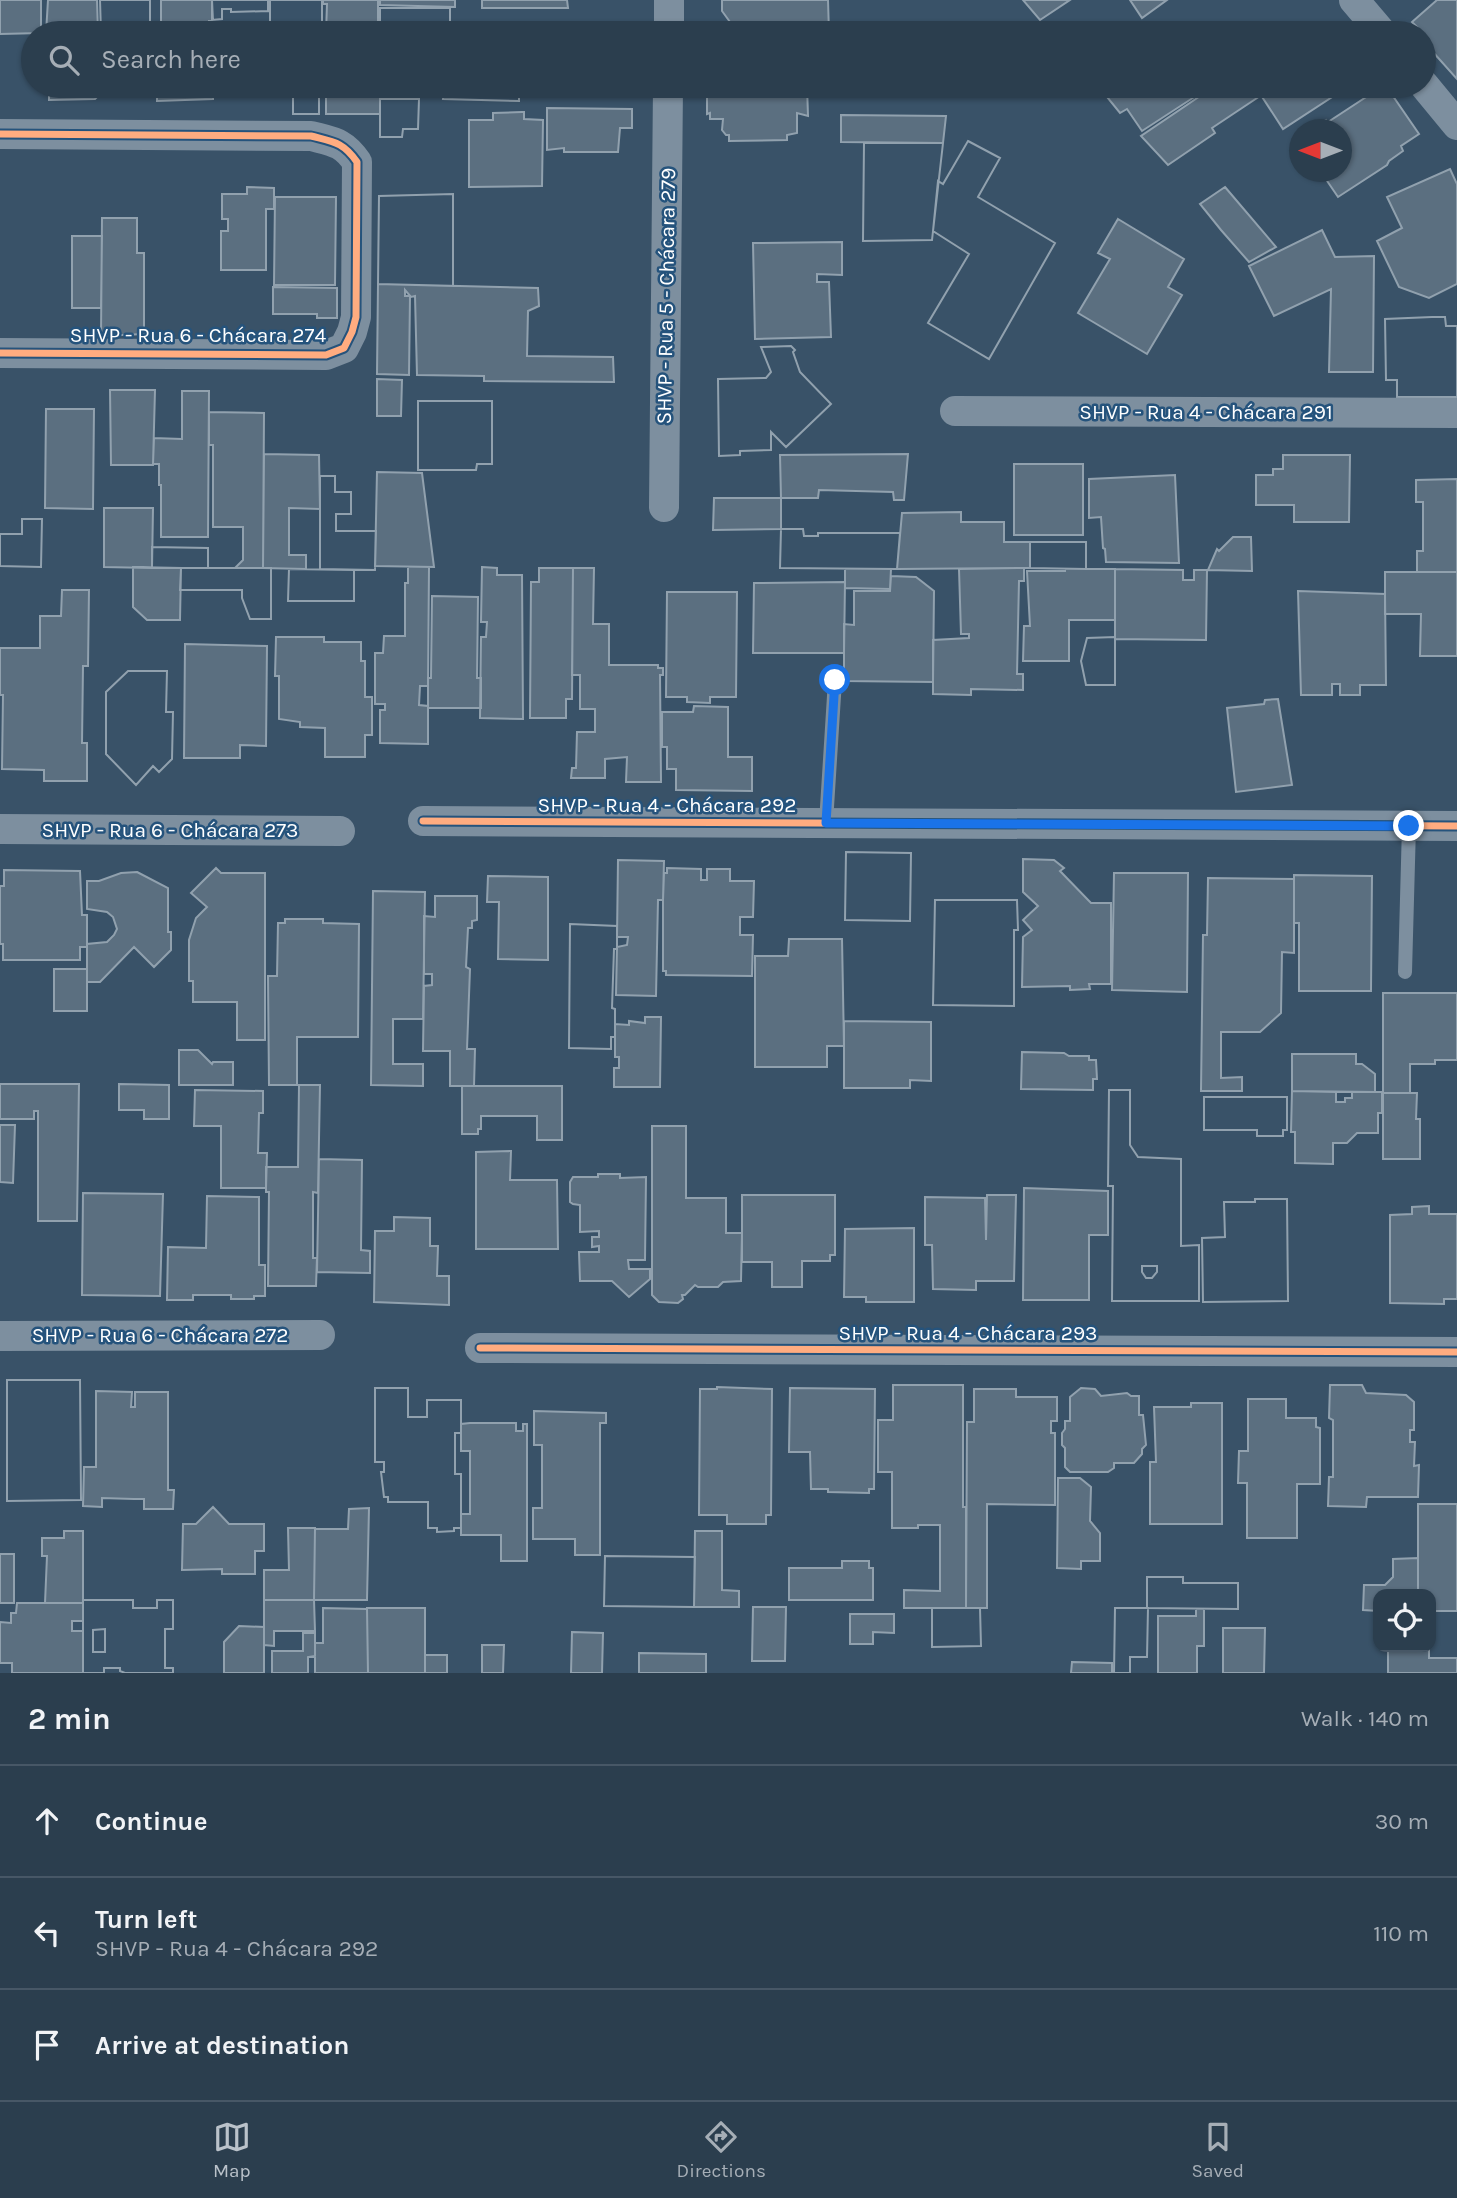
<!DOCTYPE html>
<html lang="en">
<head>
<meta charset="utf-8">
<style>
	body { margin:0; font-family:Karla,sans-serif; background:#334555; color:#f1f3f6 }
	.controls { position:absolute; right:21px; bottom:21px; display:grid; overflow:hidden; border-radius:14px; box-shadow:0 2px 5px #0004 }
	.controls button { width:63px; height:63px; display:grid; place-items:center; padding:0; border:0; border-bottom:2px solid #475766; background:#2b3e4e; color:#f1f3f6; font:35px sans-serif }
	.compass { position:absolute; left:1289px; top:119px; width:63px; height:63px; border-radius:50%; background:#2b3e4e; box-shadow:0 2px 5px #0004; rotate:270deg }
	.stop { position:absolute; width:21px; height:21px; margin:-16px; border:5px solid #1a73e8; border-radius:50%; background:#fff }
	.stop.end { background:#1a73e8; border-color:#fff; box-shadow:0 2px 7px #0008 }
	.list { margin:0; padding:0; list-style:none }
	h2 { display:flex; justify-content:space-between; align-items:center; height:91px; margin:0; padding:0 28px; font-size:30px }
	h2 small { font-size:23px; font-weight:400; color:#a6aeb6 }
	.list li { display:grid; grid-template-columns:46px 1fr auto; gap:21px; align-items:center; box-sizing:border-box; height:112px; padding:0 28px; border-top:2px solid #475766 }
	.list b { display:block; font-size:26px; white-space:nowrap }
	.list p { margin:0; font-size:23px; white-space:nowrap; color:#a6aeb6 }
	.list em { font-size:23px; font-style:normal; color:#a6aeb6 }
	.icon { flex:none; width:38px; height:38px; fill:none; stroke:currentColor; stroke-width:2; stroke-linecap:round; stroke-linejoin:round }
	.map { position:relative; flex:none; width:1457px; height:1673px; overflow:hidden }
	.search { position:absolute; background:#2b3e4e; box-shadow:0 2px 5px #0004; left:21px; right:21px; top:21px; height:77px; display:flex; align-items:center; gap:18px; box-sizing:border-box; padding:0 24px; border-radius:38px; color:#a6aeb6; font-size:26px }
	.sheet { height:427px; background:#2b3e4e }
	nav { display:flex; justify-content:space-around; align-items:center; box-sizing:border-box; height:98px; border-top:2px solid #475766; background:#2b3e4e; font-size:19px; color:#a6aeb6 }
	nav a { display:grid; justify-items:center; gap:4px }
	nav .on { color:#bac2ca }
	.map>svg:first-child { display:block }
	.building { fill:#5b6f80; stroke:#91a1ae; stroke-width:2; fill-rule:evenodd }
	.lines { fill:none; stroke-linecap:round; stroke-linejoin:round }
	.service { stroke:#7d8f9f; stroke-width:14 }
	.minor { stroke:#7d8f9f; stroke-width:30 }
	.cycleway-casing { stroke:#25537c; stroke-width:11 }
	.cycleway { stroke:#ffac80; stroke-width:7 }
	.route { stroke:#1a73e8; stroke-width:9 }
	.labels { text-anchor:middle; stroke-width:5; stroke-linejoin:round; paint-order:stroke }
	.street-label { font-size:21px; fill:#fff; stroke:#25537c }
</style>
</head>
<body>
<div class="map">
<svg width="1457" height="1673" viewBox="0 0 1457 1673">
	<rect width="100%" height="100%" fill="#395268"/>
	<path class="building" d="M0,0H41V33L0,34Z
		M48,0H97L98,33H46Z
		M100,0H150V33H101Z
		M100,0H150V33H101Z
		M161,0H212L213,21H209V33H161Z
		M212,0H268V11L231,12V9H222V19L212,20Z
		M212,0H268V11L231,12V9H222V19L212,20Z
		M270,0H322V33H270Z
		M270,0H322V33H270Z
		M323,0H378V33H326L327,4H323Z
		M380,0H455V7L380,5Z
		M482,0H567L568,8H482Z
		M722,0H828L829,33H730V22L722,11Z
		M1023,0H1070L1040,20Z
		M1130,0H1167L1142,18Z
		M1437,0H1457V79L1424,42V33H1416L1420,30L1412,22Z
		M380,8H450V33H380Z
		M380,8H450V33H380Z
		M1317,25L1322,33H1305L1309,31Z
		M843,30H868L869,33H843Z
		M49,86H99V95L95,99L49,100Z
		M157,86H213V99L157,101Z
		M270,86H322V96H319V114H293V94H270Z
		M270,86H322V96H319V114H293V94H270Z
		M326,86H377L380,88V114H326Z
		M380,86H519V101L443,99L444,91L380,92Z
		M380,86H519V101L443,99L444,91L380,92Z
		M707,86H807L808,116L797,113V133L787,135V140L729,141V135H726L722,130L723,119H710V113L707,114Z
		M1113,86H1199L1202,92L1142,131L1127,109L1120,113L1103,92Z
		M1215,86H1253L1260,96L1212,128L1215,133L1168,165L1141,136Z
		M1255,86H1349L1283,129Z
		M1383,86H1386L1419,134L1401,146L1403,151L1389,161L1387,165L1338,197L1321,172H1342V130H1311L1326,120L1328,122Z
		M380,99H419L418,129H403L402,137H380Z
		M380,99H419L418,129H403L402,137H380Z
		M547,108L632,109V128H620L618,152H564V148L547,150Z
		M522,112H524V119L543,120L542,186L469,187V120H493V113Z
		M841,115L946,116L943,143L841,142Z
		M968,141L1000,158L978,197L1055,243L989,359L928,323L969,254L933,231L938,181L943,184Z
		M968,141L1000,158L978,197L1055,243L989,359L928,323L969,254L933,231L938,181L943,184Z
		M864,143H943L932,240L863,241Z
		M864,143H943L932,240L863,241Z
		M1450,169L1457,184V284L1429,298L1399,287L1377,241L1402,228L1387,197Z
		M247,187L274,188V209H266V270H221V231H228V219H222V194H247Z
		M1225,187L1276,247L1249,262L1221,230L1200,204Z
		M453,194V286L378,284L379,196Z
		M453,194V286L378,284L379,196Z
		M275,197H336L335,285H274Z
		M102,218H137V253H144V334L101,336Z
		M1118,219L1184,259L1168,287L1182,295L1147,354L1078,313L1110,259L1098,253Z
		M1322,230L1335,257L1374,256L1373,372H1329L1331,289L1274,316L1249,266Z
		M72,236H102L101,308H72Z
		M842,242V275L817,274V282H829L831,337L755,339L753,243Z
		M378,284L538,288L539,306L528,311L527,356L613,357L614,382L484,381V376L417,375L415,296L411,297L405,290V296H410L409,375L377,374Z
		M273,287L337,288V318H317V314H273Z
		M1432,317H1445L1446,326H1457V397H1397V380H1386L1385,319Z
		M1432,317H1445L1446,326H1457V397H1397V380H1386L1385,319Z
		M791,346L795,350L793,352L800,372L831,404L786,447L771,432V450L740,451V455L719,456L718,379L766,378L771,372L761,347Z
		M791,346L795,350L793,352L800,372L831,404L786,447L771,432V450L740,451V455L719,456L718,379L766,378L771,372L761,347Z
		M377,379L402,380L401,416H377Z
		M110,390H155L153,465H111Z
		M182,391H209L208,537H161V485H159V464H153L154,438L182,439Z
		M418,401H492V464H477L476,470H418Z
		M418,401H492V464H477L476,470H418Z
		M46,409H94L93,509L45,508Z
		M209,412L264,413L263,568H235L243,560V527H213V445H209Z
		M264,454L319,455L320,509L289,508V555H306V569L263,568Z
		M908,454L904,500H894L893,492L819,490L818,498H781L780,455Z
		M1283,455H1350L1349,522H1294V505H1256V475H1273V469H1283Z
		M1014,464H1083V535H1014Z
		M377,472L422,473L434,567L375,566Z
		M1175,475L1179,563L1106,562L1105,549L1103,548L1101,517L1089,518V479Z
		M320,476H335V492H351V514H336V531H376L375,570L320,569Z
		M320,476H335V492H351V514H336V531H376L375,570L320,569Z
		M1457,479V572H1417V551H1423V502H1416V480Z
		M714,498H781V529L713,530Z
		M104,508H153L152,568L104,567Z
		M961,512V522H1004V542H1030V568L897,569L902,513Z
		M22,519H42L41,567L0,566V534H22Z
		M22,519H42L41,567L0,566V534H22Z
		M781,529H803L804,536H818V533H900L897,569L780,568Z
		M781,529H803L804,536H818V533H900L897,569L780,568Z
		M1233,537H1251L1252,571L1208,570L1217,549L1219,551Z
		M1030,542H1086V569L1030,568Z
		M1030,542H1086V569L1030,568Z
		M152,547L208,548V568H152Z
		M152,547L208,548V568H152Z
		M133,567L181,568L180,620H147L133,607Z
		M408,567H429L428,686H420L419,705L428,706V744L380,743V710H385V704H375V653H383L384,636H405V583H408Z
		M482,567L497,568V575H522L523,719L480,718L481,637H486L487,622H481Z
		M181,568H271V619H250L242,598V590H180Z
		M181,568H271V619H250L242,598V590H180Z
		M539,568H573L572,699H566V718H530L531,582H539Z
		M573,568H594L593,624H609V665H658V668H663V675H660L661,782H626L627,757L605,759V778H571L572,768H576L577,732H595V709H580V675H572Z
		M1024,568V581H1019L1017,674H1023V690L971,689V695L933,694V640L969,638V634H961L959,569Z
		M289,569L354,570V601H288Z
		M289,569L354,570V601H288Z
		M845,569H891L890,589L845,588Z
		M1065,569H1115V620H1069V661H1023L1024,626H1030L1027,571H1065Z
		M1115,569L1183,570V580H1194V570H1207L1206,640L1115,639Z
		M1385,572H1457V656H1420L1421,614H1385Z
		M891,576L916,577L934,591L933,682L844,681V624L854,625V591H890Z
		M845,582L844,653H753L754,583Z
		M62,590H89L88,666H83L82,743H87V781H44V770L2,769L3,695H0V648H40V616H61Z
		M1298,591L1385,594L1386,685H1360V695H1340V684H1332V695H1301Z
		M667,592H737L736,697H710V703L687,702V697H666Z
		M432,596L478,597L477,678H481V708H428V678H431Z
		M276,637H324V642H361V661H365V697H372V735H365V757H325V728L300,727V722L279,719V676H275Z
		M1115,637V685H1086L1081,661L1087,638Z
		M1115,637V685H1086L1081,661L1087,638Z
		M185,644L267,646L266,746L240,745V758H184Z
		M128,671H167L166,712H173L172,759L159,772L153,766L136,785L106,754V692Z
		M128,671H167L166,712H173L172,759L159,772L153,766L136,785L106,754V692Z
		M1278,699L1292,785L1236,792L1227,708L1264,704L1265,700Z
		M694,706L728,707V757H752V791L676,790V769H667V747H662V712H693Z
		M846,852L911,853L910,921L845,920Z
		M846,852L911,853L910,921L845,920Z
		M1023,859L1054,860L1064,868L1060,871L1091,903H1111V984H1089L1090,989L1070,990V986L1022,987L1023,937L1032,930L1023,920L1038,906L1023,892Z
		M618,860L664,861L663,900H658L656,996L616,995L617,947L627,945L628,937H617Z
		M216,868L221,873H265V1040H237V1002H193V981H189V940L196,918L207,907L191,893Z
		M667,868L701,869V880H707V869H730V881H754L753,917H740V935H753L752,976L666,975V971H663V900L664,873H667Z
		M4,870L80,871L82,915H87V947H80V960H3V944H0V886H4Z
		M137,872L168,888V932H171V950L154,967L134,947L100,982H87V944L107,942L114,935L117,929L113,917L107,912L87,909V881H99L121,873Z
		M1114,873H1188L1187,992L1112,990Z
		M1294,875L1372,876L1371,991H1299V923H1294Z
		M488,876L548,877V960L498,959L499,902H487Z
		M1208,878L1294,879V953L1282,952L1281,1013L1260,1032H1221V1078L1242,1077V1091H1201L1203,935H1207Z
		M373,891L425,892L423,1019H393V1064H423V1086L371,1085Z
		M435,896H477V920L472,921V928H468L466,967L470,969L467,1049H475L474,1086H450V1051H423L424,986L432,985V974H424V916L435,917Z
		M935,900H1017L1018,930H1014V1006L933,1005Z
		M935,900H1017L1018,930H1014V1006L933,1005Z
		M285,919H323V923L359,924L358,1037H297V1085H269L268,976H277L278,923H285Z
		M570,924L617,926V949H614L612,1008L615,1009V1037H611V1049L569,1048Z
		M570,924L617,926V949H614L612,1008L615,1009V1037H611V1049L569,1048Z
		M789,939H842L844,1046H827V1067H755V956H788Z
		M54,969H87V1011H54Z
		M1383,993H1457V1060H1435V1064H1410V1093H1383Z
		M645,1017H661L660,1087H614V1068H619V1057H615V1024L629,1025V1021L645,1023Z
		M844,1021L931,1022V1081L910,1080V1088H844Z
		M179,1050H198L212,1064L213,1062H233V1085H179Z
		M1022,1052L1064,1053L1069,1056H1089V1060H1096L1097,1079H1093V1090L1021,1089Z
		M1292,1054H1356V1064H1362L1375,1074V1092L1292,1091Z
		M0,1084H79L77,1221H38V1111H34V1119H0Z
		M119,1084L169,1085V1119H144V1110H119Z
		M299,1085H320L318,1193L313,1192V1258H317L316,1286H268L269,1192H266V1167H298Z
		M462,1086H562V1140H537V1116H481V1129H478V1134H462Z
		M195,1090L263,1091V1113H259L258,1153H267L266,1188H221V1126H194Z
		M1109,1090H1130V1145L1138,1157L1181,1159V1246L1199,1245V1301H1112L1113,1186H1108ZM1142,1266H1157V1272L1152,1278H1146L1142,1272Z
		M1109,1090H1130V1145L1138,1157L1181,1159V1246L1199,1245V1301H1112L1113,1186H1108ZM1142,1266H1157V1272L1152,1278H1146L1142,1272Z
		M1292,1091L1336,1092V1102H1345V1098H1352V1092H1382V1113H1378V1133H1357L1347,1143H1333V1164L1295,1163V1132H1291Z
		M1383,1093H1417L1416,1119H1420V1159H1383Z
		M1204,1097H1287V1130H1283V1136H1257V1130H1204Z
		M1204,1097H1287V1130H1283V1136H1257V1130H1204Z
		M0,1125H15L13,1183L0,1182Z
		M652,1126H686V1198H726V1233H742L741,1281L723,1282L718,1287H698L695,1285L685,1295H682L683,1299L678,1303L659,1302L652,1295Z
		M511,1151L510,1180H557L558,1249H476V1152Z
		M319,1159L362,1160L361,1250L370,1251V1273L317,1272Z
		M598,1174H620V1178L646,1177L645,1260H628L629,1269H650V1279L629,1297L612,1281H580L579,1252H599V1246L592,1247V1237H599V1231L580,1232V1205L573,1204L570,1202V1182L573,1177H598Z
		M1024,1188L1108,1191V1235H1089V1300H1023Z
		M83,1193L163,1194L160,1296L82,1295Z
		M742,1195H835V1255H830V1261H802V1287H772V1262H742Z
		M987,1195H1016L1014,1281H976V1290L933,1289L932,1245H925V1197L985,1198L986,1240Z
		M207,1196L259,1197V1265H265V1296H254V1299H231V1295H193V1300H167L168,1247L206,1248Z
		M1255,1199H1287L1288,1301L1203,1302L1202,1238L1225,1237L1224,1202H1255Z
		M1255,1199H1287L1288,1301L1203,1302L1202,1238L1225,1237L1224,1202H1255Z
		M1429,1206V1214H1457V1299H1444V1304L1390,1303V1215L1412,1214V1207Z
		M394,1217L430,1218V1246H438L437,1276H449V1305L374,1302L375,1231H394Z
		M914,1228V1302H866V1297H844L845,1229Z
		M7,1380H80L81,1500L7,1501Z
		M7,1380H80L81,1500L7,1501Z
		M893,1385H963V1507H966V1608H904V1590L940,1591V1525H918V1528H892V1472H878V1420H893Z
		M1330,1385H1362L1366,1393L1406,1395L1414,1402V1430H1410V1442H1415L1414,1466L1419,1465L1418,1497H1367L1366,1507L1328,1506L1329,1477H1333V1420L1329,1418Z
		M717,1387L772,1389L771,1515H766V1524H727V1515H699L700,1389H717Z
		M375,1388H408V1417H427V1400H461V1433H455V1474H461V1528H454V1531L437,1532V1528H428V1502H388V1497H384L381,1472H384V1462H375Z
		M375,1388H408V1417H427V1400H461V1433H455V1474H461V1528H454V1531L437,1532V1528H428V1502H388V1497H384L381,1472H384V1462H375Z
		M790,1388L875,1389L874,1489H869V1493L828,1492V1489H811L810,1452H789Z
		M1081,1388L1095,1389L1101,1396L1127,1393L1131,1396H1139V1415H1143L1146,1445L1142,1449V1454L1134,1463H1114V1468L1108,1472H1070L1065,1467V1448L1062,1445V1433L1065,1429V1421H1070V1397Z
		M974,1389H1016V1397H1057V1421H1051V1433H1055V1505L987,1504V1608H966L967,1422H974Z
		M96,1391L132,1392L131,1407H135V1392H168V1490H174L173,1509H144V1499H134L102,1498V1507L83,1506L84,1467H96Z
		M1248,1399H1286V1418H1316V1427L1320,1428V1484H1297V1538H1247V1483H1238L1239,1451H1248Z
		M1191,1403H1222V1524H1150V1462H1156L1154,1407H1191Z
		M534,1411L606,1413V1423H600V1555H575V1539H533V1508H542V1445H534Z
		M470,1423H516V1431H523V1424H527V1561H501V1535H461V1514H470V1451H461V1424Z
		M1058,1478H1080L1091,1487L1090,1521L1100,1533V1561H1081V1569L1057,1568Z
		M1418,1504H1457V1611H1431V1594H1418Z
		M213,1507L229,1524H264V1551H255V1574H222V1569L182,1570L183,1524H196Z
		M369,1508L367,1600H314L315,1529H348L349,1509Z
		M288,1528H315L314,1600H264V1570H289Z
		M64,1531H83V1603H45L47,1556H42V1538H64Z
		M695,1531H722V1590L739,1591V1607H694Z
		M0,1554H14V1603H0Z
		M605,1556L695,1557L694,1607L604,1606Z
		M605,1556L695,1557L694,1607L604,1606Z
		M1418,1558V1594H1378V1611L1363,1610L1364,1585H1385L1393,1577V1559Z
		M842,1561H869V1568H873V1600H789V1568H842Z
		M1147,1577H1183V1583H1238V1609L1147,1608Z
		M1147,1577H1183V1583H1238V1609L1147,1608Z
		M83,1600H133V1608H157V1600H173V1629H165V1668H173V1673H125L120,1671V1668H104V1673H83ZM105,1629V1652H93V1630Z
		M83,1600H133V1608H157V1600H173V1629H165V1668H173V1673H125L120,1671V1668H104V1673H83ZM105,1629V1652H93V1630Z
		M264,1600H314L315,1631H274V1646L264,1645Z
		M17,1603H83V1621H72V1631H83V1673H12V1663H0V1622L11,1623V1613H16Z
		M753,1607H786L785,1661H752Z
		M323,1608L367,1609L368,1673H315V1643H323Z
		M367,1608H425V1673H368Z
		M932,1608H980L981,1646L932,1647Z
		M932,1608H980L981,1646L932,1647Z
		M1115,1608H1148L1147,1657H1130V1673H1114Z
		M1115,1608H1148L1147,1657H1130V1673H1114Z
		M1196,1609H1204V1646H1197V1673H1158V1616H1196Z
		M850,1614H894V1633L873,1632V1644H850Z
		M239,1626L264,1627V1673H224V1642Z
		M1223,1628H1265L1264,1673H1223Z
		M572,1632L603,1633L602,1673H571Z
		M303,1633H315V1656L308,1657V1673H272V1651H303Z
		M482,1645H504L503,1673H482Z
		M1388,1647H1429V1658H1457V1673H1388Z
		M639,1653L706,1654V1673H639Z
		M425,1655H447V1673H425Z
		M1072,1662L1112,1663V1673H1071Z"/>
	<g class="lines">
		<path class="service" d="M826,823L835,680
			M1405,972L1409,826"/>
		<path class="minor" d="M1354,0L1382,33
			M669,33V0
			M1424,85L1457,125
			M0,134L311,136C334,142 343,142 357,162L356,317L352,332L344,348L326,355L0,353
			M955,411L1457,413
			M664,507L668,86
			M423,821L1457,826
			M0,829L340,831
			M0,1336L320,1335
			M480,1348L1457,1352"/>
		<defs>
			<path id="cycleway" d="M0,134L311,136C334,142 343,142 357,162L356,317L352,332L344,348L326,355L0,353
				M423,821L1457,826
				M480,1348L1457,1352"/>
		</defs>
		<use href="#cycleway" class="cycleway-casing"/>
		<use href="#cycleway" class="cycleway"/>
	</g>
	<g class="lines">
		<path class="route" d="M835,680L826,823L1409,826"/>
	</g>
	<g class="labels">
		<g class="street-label">
			<text transform="translate(666 296) rotate(-89)" y="7">SHVP - Rua 5 - Chácara 279</text>
			<text x="198" y="342">SHVP - Rua 6 - Chácara 274</text>
			<text x="1206" y="419">SHVP - Rua 4 - Chácara 291</text>
			<text x="667" y="812">SHVP - Rua 4 - Chácara 292</text>
			<text x="170" y="837">SHVP - Rua 6 - Chácara 273</text>
			<text x="968" y="1340">SHVP - Rua 4 - Chácara 293</text>
			<text x="160" y="1342">SHVP - Rua 6 - Chácara 272</text>
		</g>
	</g>
</svg>
<div class="controls">
<button><svg class="icon" aria-label="locate" viewBox="0 0 24 24"><circle cx="12" cy="12" r="6"/><path d="M12 2v4M12 18v4M2 12h4M18 12h4"/></svg></button>
</div>
<svg class="compass" viewBox="-18 -18 36 36"><path d="M0-13l5 13h-10z" fill="#e53935"/><path d="M0 13l5-13h-10z" fill="#a6aeb6"/></svg>
<div class="stop" style="left:835px;top:680px"></div>
<div class="stop end" style="left:1409px;top:826px"></div>
<div class="search"><svg class="icon" aria-label="search" viewBox="0 0 24 24"><circle cx="10" cy="10" r="6"/><path d="M15 15l6 6"/></svg>Search here</div>
</div>
<section class="sheet">
<h2>2 min<small>Walk · 140 m</small></h2>
<ul class="list">
<li><svg class="icon" aria-label="ahead" viewBox="0 0 24 24"><path d="M12 20V5M6 11l6-6 6 6"/></svg><div><b>Continue</b></div><em>30 m</em></li>
<li><svg class="icon" aria-label="left" viewBox="0 0 24 24"><path d="M17 20v-9H6M10 6l-5 5 5 5"/></svg><div><b>Turn left</b><p>SHVP - Rua 4 - Chácara 292</p></div><em>110 m</em></li>
<li><svg class="icon" aria-label="arrive" viewBox="0 0 24 24"><path d="M6 21V4h12l-3 4 3 4H6"/></svg><div><b>Arrive at destination</b></div></li>
</ul>
</section>
<nav>
<a class="on"><svg class="icon" aria-label="map" viewBox="0 0 24 24"><path d="M3 6l6-2 6 2 6-2v14l-6 2-6-2-6 2zM9 4v14M15 6v14"/></svg>Map</a>
<a><svg class="icon" aria-label="directions" viewBox="0 0 24 24"><path d="M12 3l9 9-9 9-9-9zM9 14v-3h6M13 9l2 2-2 2"/></svg>Directions</a>
<a><svg class="icon" aria-label="saved" viewBox="0 0 24 24"><path d="M7 4h10v16l-5-4-5 4z"/></svg>Saved</a>
</nav>
</body>
</html>
